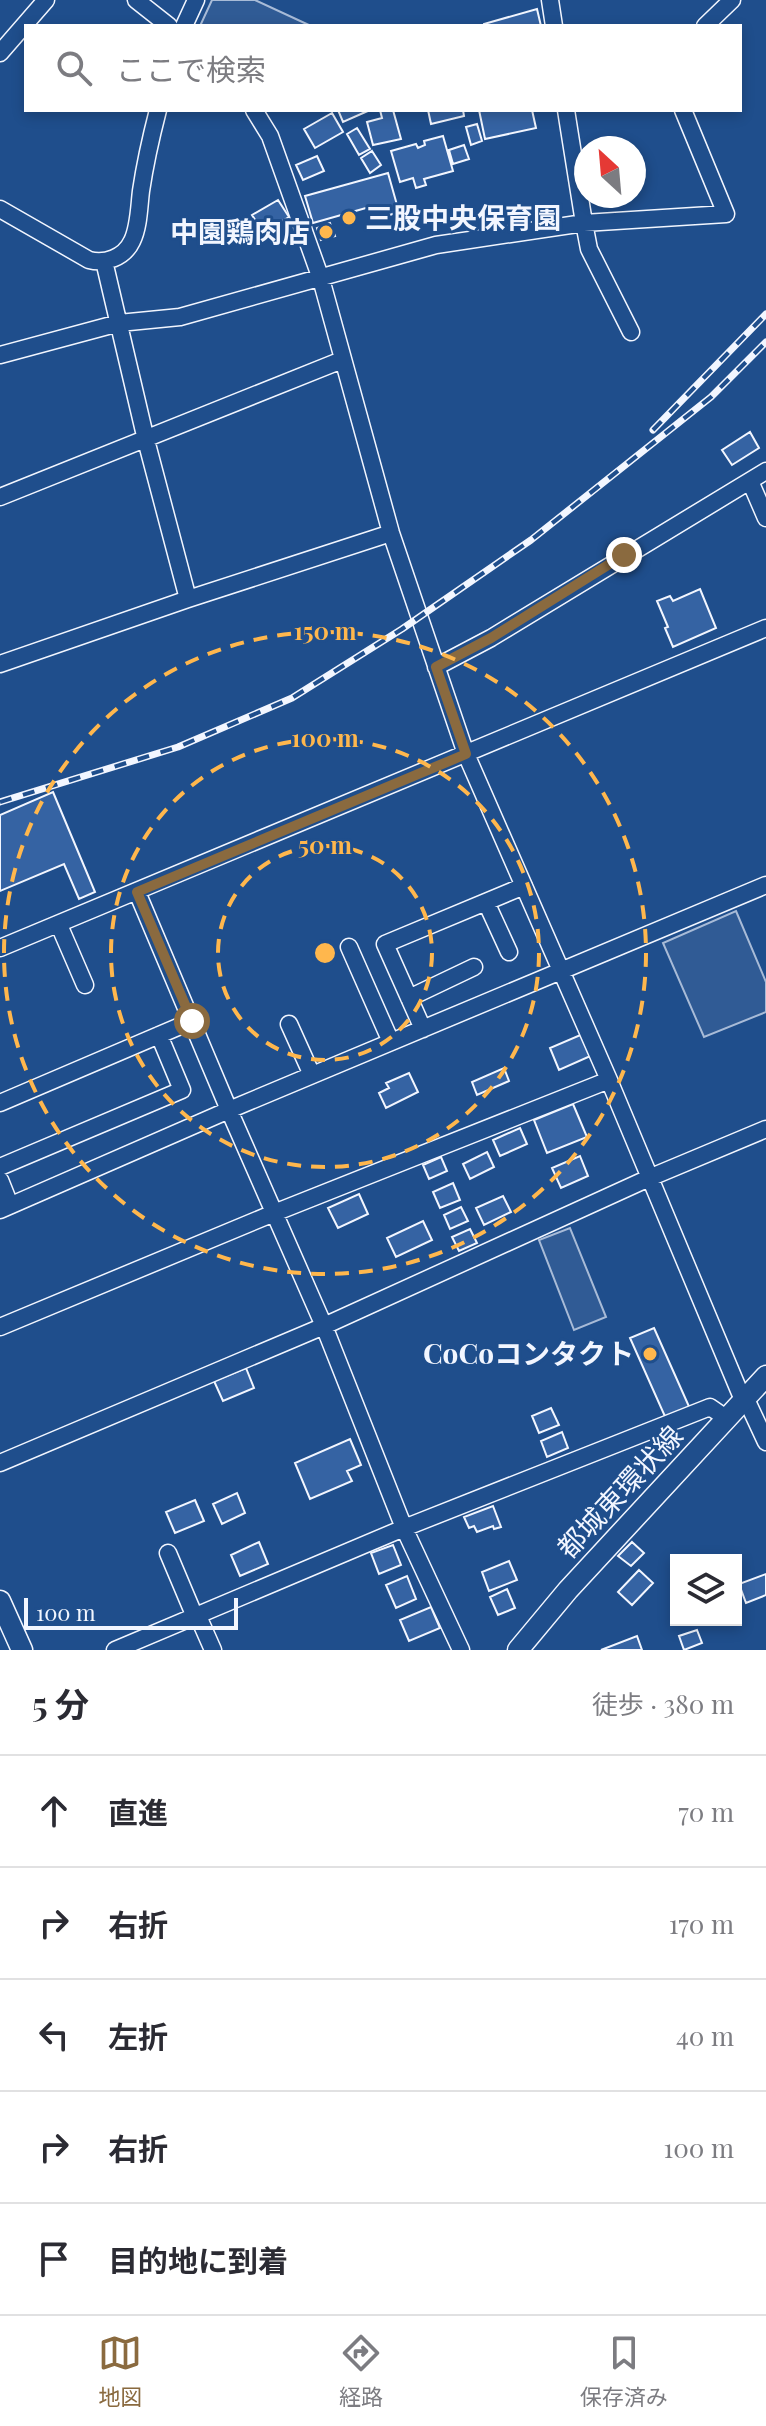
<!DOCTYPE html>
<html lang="ja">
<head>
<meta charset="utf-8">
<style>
	body { margin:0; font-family:"Playfair Display","Noto Sans JP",serif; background:#f2f2f3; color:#2b2b33 }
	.controls { position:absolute; right:24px; bottom:24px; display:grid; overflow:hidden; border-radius:0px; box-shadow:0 4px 12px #0003 }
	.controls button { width:72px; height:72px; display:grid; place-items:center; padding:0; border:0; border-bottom:2px solid #e1e1e2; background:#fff; color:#2b2b33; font:40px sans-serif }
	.compass { position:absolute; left:574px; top:136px; width:72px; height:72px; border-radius:50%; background:#fff; box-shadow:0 4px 12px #0003; rotate:334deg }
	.scale { position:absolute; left:24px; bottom:20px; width:214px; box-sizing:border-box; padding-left:8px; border:4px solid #f2f6ff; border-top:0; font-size:22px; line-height:28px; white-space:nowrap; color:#f2f6ff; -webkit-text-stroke:6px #1f4e8c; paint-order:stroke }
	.stop { position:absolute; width:24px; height:24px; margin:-18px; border:6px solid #8a6a3f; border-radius:50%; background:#fff }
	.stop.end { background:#8a6a3f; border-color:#fff; box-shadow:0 2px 8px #0008 }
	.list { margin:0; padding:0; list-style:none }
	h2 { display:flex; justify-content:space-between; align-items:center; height:104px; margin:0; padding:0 32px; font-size:34px }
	h2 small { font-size:26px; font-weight:400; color:#7c7c81 }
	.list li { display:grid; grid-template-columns:52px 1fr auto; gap:24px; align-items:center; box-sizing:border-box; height:112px; padding:0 32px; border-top:2px solid #e1e1e2 }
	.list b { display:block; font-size:30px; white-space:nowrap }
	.list em { font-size:26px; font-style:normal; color:#7c7c81 }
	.icon { flex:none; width:44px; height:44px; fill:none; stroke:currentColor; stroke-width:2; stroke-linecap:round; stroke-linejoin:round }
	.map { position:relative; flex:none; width:766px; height:1650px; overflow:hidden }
	.search { position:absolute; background:#fff; box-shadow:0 4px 12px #0003; left:24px; right:24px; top:24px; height:88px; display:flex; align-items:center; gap:20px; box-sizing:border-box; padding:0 28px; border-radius:0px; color:#7c7c81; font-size:30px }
	.sheet { height:664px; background:#fff }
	nav { display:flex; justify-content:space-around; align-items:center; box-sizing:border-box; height:112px; border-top:2px solid #e1e1e2; background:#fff; font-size:22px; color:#7c7c81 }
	nav a { display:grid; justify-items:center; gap:4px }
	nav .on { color:#8a6a3f }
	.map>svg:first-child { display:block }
	.built { fill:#305b95; stroke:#a8bbd7; stroke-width:2 }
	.building { fill:#3563a3; stroke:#f2f6ff; stroke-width:2 }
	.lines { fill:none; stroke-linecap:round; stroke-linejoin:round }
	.minor-casing { stroke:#f2f6ff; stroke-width:19 }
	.major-casing { stroke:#f2f6ff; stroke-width:23 }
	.minor { stroke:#1f4e8c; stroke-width:16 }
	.major { stroke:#1f4e8c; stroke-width:20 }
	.rail-casing { stroke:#f2f6ff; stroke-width:7 }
	.rail { stroke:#1f4e8c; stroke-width:4; stroke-dasharray:12; stroke-linecap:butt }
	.route { stroke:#8a6a3f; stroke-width:10 }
	.ring { fill:none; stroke:#ffb74d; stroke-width:4; stroke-dasharray:14 10 }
	.poi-dot { fill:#ffb74d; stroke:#1f4e8c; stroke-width:3 }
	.labels { text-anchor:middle; stroke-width:6; stroke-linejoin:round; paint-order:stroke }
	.poi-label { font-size:28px; font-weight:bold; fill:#f2f6ff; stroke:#1f4e8c; text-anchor:end }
	.street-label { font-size:28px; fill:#f2f6ff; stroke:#1f4e8c }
	.centre { fill:#ffb74d; stroke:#1f4e8c; stroke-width:4 }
	.ring-label { font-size:24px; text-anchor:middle; font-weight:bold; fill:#ffb74d; stroke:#1f4e8c; stroke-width:6; stroke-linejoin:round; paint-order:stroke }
</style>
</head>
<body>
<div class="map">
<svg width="766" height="1650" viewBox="0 0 766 1650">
	<rect width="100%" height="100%" fill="#1f4e8c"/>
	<path class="built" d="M212,0H255L311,26H200Z
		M736,911L766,982V1012L704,1037L663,943Z
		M570,1228L606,1317L574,1330L539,1240Z"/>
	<path class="building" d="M537,9L541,26H484V24Z
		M338,110H370L343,122Z
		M380,110H393L401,139L373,145L367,122L382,118Z
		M428,110H463L464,116L431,124Z
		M479,110H532L536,128L485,139Z
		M332,113L343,132L315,148L304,129Z
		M477,124L482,141L471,145L466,127Z
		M357,128L370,149L359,155L347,134Z
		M443,136L453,171L424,179L426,185L416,188L413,178L400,182L391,151L416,144L418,148L425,145L424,141Z
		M464,145L469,159L453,164L449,150Z
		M372,151L381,165L370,173L361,158Z
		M317,156L324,171L303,180L296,165Z
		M388,173L399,212L377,219L373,206L313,223L305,196Z
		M278,200L289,217L263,232L252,215Z
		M330,223L335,236L321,240L317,228Z
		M750,432L759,448L732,465L722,450Z
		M700,589L716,628L673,647L665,628L668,627L657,601L670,596L673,601Z
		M53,792L95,892L79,899L64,864L0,891V815Z
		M585,1033L595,1054L559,1070L550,1048Z
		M504,1068L509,1081L477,1095L472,1082Z
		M409,1073L418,1092L386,1108L379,1093L389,1088L386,1083Z
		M573,1104L587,1137L547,1153L534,1120Z
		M520,1128L527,1144L500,1156L493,1140Z
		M487,1152L494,1167L470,1179L463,1164Z
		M580,1156L588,1176L561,1188L552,1168Z
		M441,1157L447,1171L429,1179L423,1165Z
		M453,1183L460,1200L440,1208L433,1192Z
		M359,1194L368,1214L338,1228L328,1208Z
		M503,1196L511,1212L484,1225L476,1208Z
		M461,1207L468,1221L450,1229L444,1215Z
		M423,1221L432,1240L396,1257L387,1238Z
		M470,1229L477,1243L459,1251L452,1237Z
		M654,1328L691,1411L667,1421L630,1338Z
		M246,1368L254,1388L223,1401L214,1381Z
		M551,1408L559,1425L539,1433L532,1416Z
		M562,1432L568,1448L547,1457L541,1441Z
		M350,1439L361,1465L347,1471L352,1481L310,1499L295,1463Z
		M237,1493L245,1513L222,1524L213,1504Z
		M195,1500L204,1521L175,1533L166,1512Z
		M493,1506L501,1527L494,1529L493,1526L477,1532L474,1526L469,1528L464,1517Z
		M259,1542L268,1564L240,1576L231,1555Z
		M632,1542L644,1553L631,1566L618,1556Z
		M393,1545L401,1565L379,1574L371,1553Z
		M509,1561L517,1580L489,1591L482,1572Z
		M639,1570L653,1583L632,1605L618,1592Z
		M766,1574V1595L746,1603L739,1584Z
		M407,1576L416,1599L396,1608L386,1585Z
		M507,1589L515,1608L498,1615L490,1597Z
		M431,1607L440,1628L409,1641L400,1620Z
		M697,1630L702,1643L684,1650L679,1636Z
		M637,1636L642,1650H601Z"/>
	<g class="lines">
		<defs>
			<path id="minor" d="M136,0L169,26
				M550,0L554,26
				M184,26L196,0
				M705,26L732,0
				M0,53L46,0
				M254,110L270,136L321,279L391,533L466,754L609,1080L740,1393L746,1399L766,1442
				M0,209L89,260C105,264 124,258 132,241C139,227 139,207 141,191C145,164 151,137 158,110
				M104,261L146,440L188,599
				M631,332L589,249L584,223L726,214L683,110
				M0,355L119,323L180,317L436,245L584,223L566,110
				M750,481L766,518
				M0,497L342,360
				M0,664L188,599L391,533
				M436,667L491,638L766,471
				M137,892L229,1110L324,1326L404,1528L461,1650
				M486,902L509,952
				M59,925L85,985
				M349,947L391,1042
				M0,948L766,628
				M409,998L474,967
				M289,1024L312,1075
				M423,1029L385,944L524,886
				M0,1103L192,1021
				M0,1167L182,1090L159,1035
				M0,1180L10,1205
				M0,1210L229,1110L766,885
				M0,1327L274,1213L609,1080
				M0,1463L324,1326L649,1178L766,1129
				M168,1553L195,1617
				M198,1616L213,1650
				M115,1650L404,1528L710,1407L726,1418"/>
			<path id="major" d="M0,1601L22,1650
				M518,1650L568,1590L766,1376"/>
		</defs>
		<use href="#minor" class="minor-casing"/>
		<use href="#major" class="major-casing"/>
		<use href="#minor" class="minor"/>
		<use href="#major" class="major"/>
		<defs>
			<path id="rail" d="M653,430L766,314
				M0,802L178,747L292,698L402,629L531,540L711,397L766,342"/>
		</defs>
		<use href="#rail" class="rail-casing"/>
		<use href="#rail" class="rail"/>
	</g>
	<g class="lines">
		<path class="route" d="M192,1021L137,892L466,754L436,667L491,638L624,555"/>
	</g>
	<g class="ring">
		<circle cx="325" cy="953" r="107"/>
		<circle cx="325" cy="953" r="214"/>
		<circle cx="325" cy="953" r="321"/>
	</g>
	<g class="poi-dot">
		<circle cx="349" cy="218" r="8"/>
		<circle cx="326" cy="232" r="8"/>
		<circle cx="650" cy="1354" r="8"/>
	</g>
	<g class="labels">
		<g class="poi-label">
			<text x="365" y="228" text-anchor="start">三股中央保育園</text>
			<text x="310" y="242">中園鶏肉店</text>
			<text x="634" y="1364">CoCoコンタクト</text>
		</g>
		<g class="street-label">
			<text transform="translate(620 1492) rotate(-47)" y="10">都城東環状線</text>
		</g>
	</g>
	<circle cx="325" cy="953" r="12" class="centre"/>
	<g class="ring-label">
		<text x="325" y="640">150 m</text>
		<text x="325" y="747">100 m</text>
		<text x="325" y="854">50 m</text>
	</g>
</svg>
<div class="controls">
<button><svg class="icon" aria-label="layers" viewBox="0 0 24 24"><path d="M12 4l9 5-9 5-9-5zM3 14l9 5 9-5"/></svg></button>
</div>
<svg class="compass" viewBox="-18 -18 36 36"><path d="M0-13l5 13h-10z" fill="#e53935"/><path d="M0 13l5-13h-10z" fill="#7c7c81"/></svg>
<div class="scale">100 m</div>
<div class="stop" style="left:192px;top:1021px"></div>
<div class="stop end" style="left:624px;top:555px"></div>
<div class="search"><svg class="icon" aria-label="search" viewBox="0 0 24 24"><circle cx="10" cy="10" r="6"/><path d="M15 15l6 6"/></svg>ここで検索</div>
</div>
<section class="sheet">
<h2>5 分<small>徒歩 · 380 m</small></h2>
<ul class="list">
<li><svg class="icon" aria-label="ahead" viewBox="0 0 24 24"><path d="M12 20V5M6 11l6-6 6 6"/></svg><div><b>直進</b></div><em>70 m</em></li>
<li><svg class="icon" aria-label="right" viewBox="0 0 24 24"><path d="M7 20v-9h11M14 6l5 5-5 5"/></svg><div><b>右折</b></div><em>170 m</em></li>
<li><svg class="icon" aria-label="left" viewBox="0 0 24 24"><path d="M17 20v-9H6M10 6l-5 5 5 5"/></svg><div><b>左折</b></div><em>40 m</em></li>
<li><svg class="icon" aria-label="right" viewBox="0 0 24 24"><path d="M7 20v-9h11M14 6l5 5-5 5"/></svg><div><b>右折</b></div><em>100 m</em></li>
<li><svg class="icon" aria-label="arrive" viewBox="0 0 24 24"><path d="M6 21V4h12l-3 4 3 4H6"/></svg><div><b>目的地に到着</b></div></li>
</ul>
</section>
<nav>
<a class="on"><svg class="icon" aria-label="map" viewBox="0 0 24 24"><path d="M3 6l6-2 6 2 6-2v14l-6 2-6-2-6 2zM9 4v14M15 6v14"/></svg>地図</a>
<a><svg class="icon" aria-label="directions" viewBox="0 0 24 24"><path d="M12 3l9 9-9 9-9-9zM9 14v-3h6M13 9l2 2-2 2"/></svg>経路</a>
<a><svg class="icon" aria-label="saved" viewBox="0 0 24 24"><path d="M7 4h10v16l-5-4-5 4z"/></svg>保存済み</a>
</nav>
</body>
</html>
